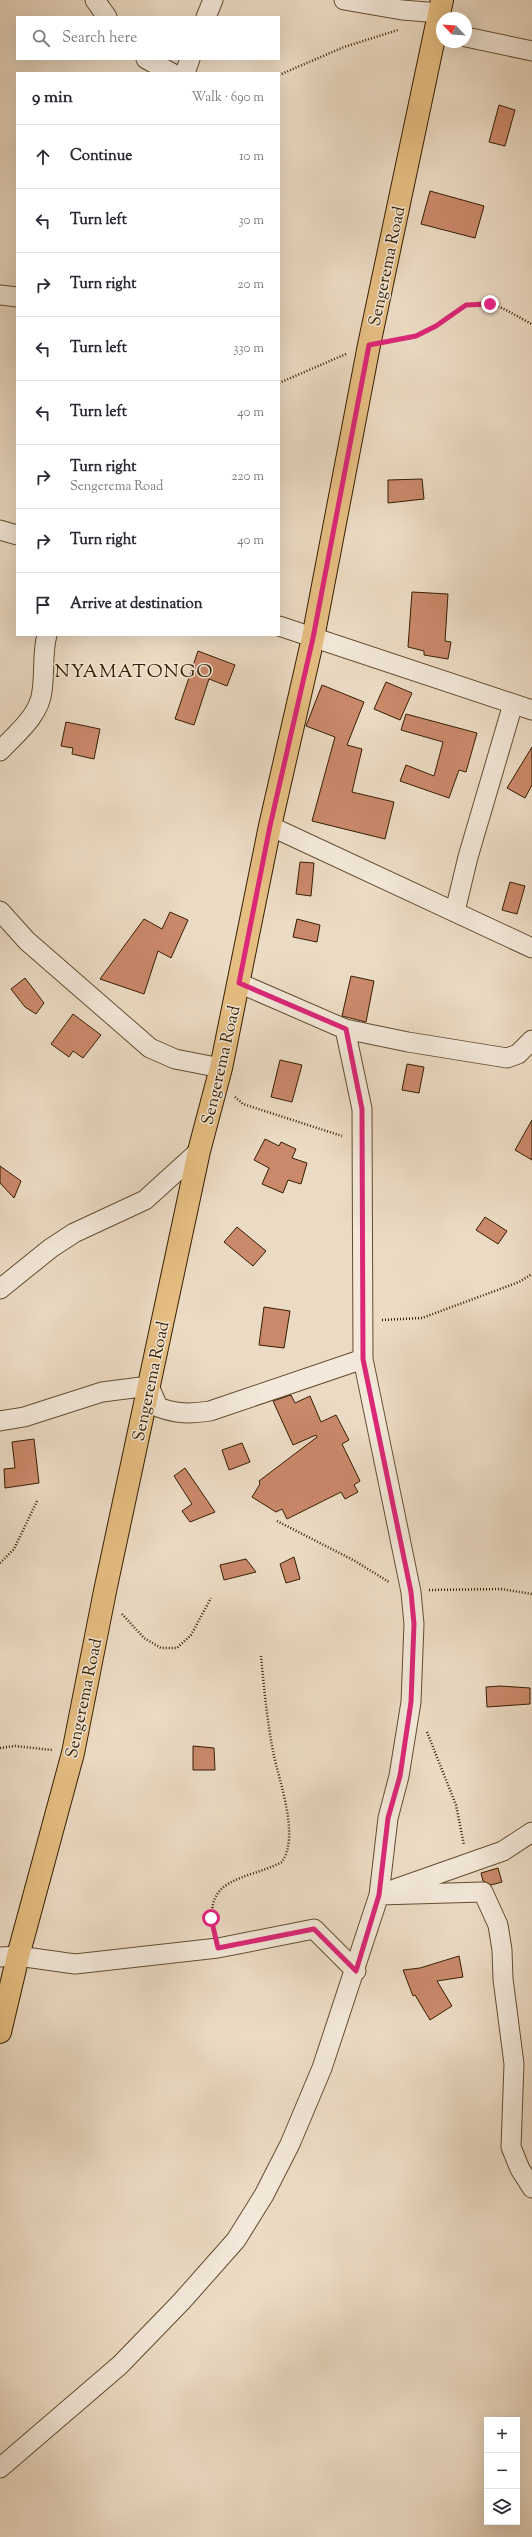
<!DOCTYPE html>
<html lang="en">
<head>
<meta charset="utf-8">
<style>
	body { margin:0; font-family:"Sorts Mill Goudy",serif; background:#f2f2f3; color:#2b2b33 }
	.controls { position:absolute; right:12px; bottom:12px; display:grid; overflow:hidden; border-radius:0px; box-shadow:0 4px 16px #0002 }
	.controls button { width:36px; height:36px; display:grid; place-items:center; padding:0; border:0; border-bottom:1px solid #e1e1e2; background:#fff; color:#2b2b33; font:20px sans-serif }
	.compass { position:absolute; left:436px; top:12px; width:36px; height:36px; border-radius:50%; background:#fff; box-shadow:0 4px 16px #0002; rotate:295deg }
	.stop { position:absolute; width:12px; height:12px; margin:-9px; border:3px solid #db2777; border-radius:50%; background:#fff }
	.stop.end { background:#db2777; border-color:#fff; box-shadow:0 1px 4px #0008 }
	.list { margin:0; padding:0; list-style:none }
	h2 { display:flex; justify-content:space-between; align-items:center; height:52px; margin:0; padding:0 16px; font-size:17px }
	h2 small { font-size:13px; font-weight:400; color:#7c7c81 }
	.list li { display:grid; grid-template-columns:26px 1fr auto; gap:12px; align-items:center; box-sizing:border-box; height:64px; padding:0 16px; border-top:1px solid #e1e1e2 }
	.list b { display:block; font-size:15px; white-space:nowrap }
	.list p { margin:0; font-size:13px; white-space:nowrap; color:#7c7c81 }
	.list em { font-size:13px; font-style:normal; color:#7c7c81 }
	.icon { flex:none; width:22px; height:22px; fill:none; stroke:currentColor; stroke-width:2; stroke-linecap:round; stroke-linejoin:round }
	.map { position:relative; flex:none; width:532px; height:2537px; overflow:hidden }
	.search { position:absolute; background:#fff; box-shadow:0 4px 16px #0002; left:16px; top:16px; width:264px; height:44px; display:flex; align-items:center; gap:10px; box-sizing:border-box; padding:0 14px; border-radius:0px; color:#7c7c81; font-size:15px }
	.panel { position:absolute; background:#fff; box-shadow:0 4px 16px #0002; left:16px; top:72px; width:264px; height:564px; border-radius:0px }
	.map>svg:first-child { display:block }
	.building { fill:#ca896b; stroke:#351e00 }
	.lines { fill:none; stroke-linecap:round; stroke-linejoin:round }
	.minor-casing { stroke:#634d31; stroke-width:21 }
	.major-casing { stroke:#351e00; stroke-width:24 }
	.path { stroke:#351e00; stroke-width:2.5; stroke-dasharray:1 2; stroke-linecap:butt }
	.minor { stroke:#f3e8d9; stroke-width:19 }
	.major { stroke:#e6be82; stroke-width:22 }
	.route { stroke:#db2777; stroke-width:5 }
	.labels { text-anchor:middle; stroke-width:3; stroke-linejoin:round; paint-order:stroke }
	.street-label { font-size:17px; fill:#351e00; stroke:#f3e8d9 }
	.quarter-label { font-size:19px; letter-spacing:1px; fill:#351e00; stroke:#f3e8d9 }
</style>
</head>
<body>
<div class="map">
<svg width="532" height="2537" viewBox="0 0 532 2537">
	<rect width="100%" height="100%" fill="#ecdbc4"/>
	<filter id="stains"><feTurbulence type="fractalNoise" baseFrequency=".005" numOctaves="4"/><feColorMatrix values="0 0 0 0 .2 0 0 0 0 .09 0 0 0 0 .02 0 0 0 .5 -.17"/></filter>
	<radialGradient id="worn" r=".72"><stop offset=".6" stop-color="#630" stop-opacity="0"/><stop offset="1" stop-color="#630" stop-opacity=".3"/></radialGradient>
	<path class="building" d="M499,105L515,110L505,146L489,142Z
		M430,191L484,206L475,238L421,224Z
		M422,479L424,499L388,503V480Z
		M412,592L448,594L445,641L451,642L448,659L424,655V651L408,647Z
		M198,651L235,665L227,686L209,679L194,725L175,719Z
		M386,682L412,693L400,720L374,709Z
		M322,685L364,702L347,745L362,749L352,792L394,802L385,839L312,821L335,737L306,726Z
		M406,714L477,733L466,772L459,770L449,798L400,781L406,765L434,776L443,742L401,730Z
		M66,722L100,729L94,759L72,754L73,748L61,746Z
		M532,747V785L525,798L507,788Z
		M300,862L314,863L311,896L296,894Z
		M510,882L525,886L517,914L502,910Z
		M170,912L188,920L171,958L158,951L144,994L100,979L144,919L162,929Z
		M297,919L320,925L317,942L293,937Z
		M351,976L374,981L366,1022L342,1016Z
		M25,978L44,1003L36,1014L25,1007L11,989Z
		M73,1014L101,1035L83,1058L73,1051L69,1057L51,1044Z
		M280,1060L302,1065L292,1102L271,1097Z
		M407,1064L424,1067L419,1093L402,1090Z
		M532,1120V1160L515,1150Z
		M265,1139L279,1146L281,1142L296,1149L292,1158L307,1163L301,1184L288,1180L283,1193L262,1184L269,1168L254,1160Z
		M0,1166L21,1181L14,1198L0,1183Z
		M485,1217L507,1231L498,1244L476,1230Z
		M237,1227L266,1251L253,1266L224,1242Z
		M264,1307L290,1311L284,1348L259,1345Z
		M291,1395L295,1403L310,1396L321,1422L336,1415L349,1440L342,1444L360,1481L354,1485L358,1492L345,1499L341,1492L287,1519L282,1509L276,1512L252,1497L260,1484L259,1481L317,1437L316,1435L293,1445L273,1401Z
		M34,1439L39,1483L5,1488L4,1469L15,1468L12,1442Z
		M242,1443L250,1462L229,1470L222,1450Z
		M185,1468L215,1512L190,1522L182,1511L192,1504L174,1476Z
		M294,1557L300,1579L286,1583L280,1564Z
		M246,1559L256,1572L224,1580L220,1565Z
		M500,1686L530,1688V1704L487,1707L486,1687Z
		M193,1746L214,1748L215,1770H193Z
		M498,1868L502,1882L491,1885L483,1881L481,1873Z
		M459,1956L463,1977L437,1981L452,2006L430,2020L415,1995L413,1996L403,1970L420,1968Z"/>
	<g class="lines">
		<defs>
			<path id="minor" d="M95,0L107,17
				M344,0L402,10L440,13
				M206,17L213,0
				M466,37L532,51
				M146,59L172,73
				M185,73L190,59
				M0,295L17,297
				M0,530L17,535
				M279,626L532,710
				M0,751C16,734 40,715 42,691C45,672 42,653 47,635
				M270,826L532,948
				M0,911L27,941L150,1048L175,1059L221,1068
				M455,911L468,857L513,704
				M239,983L345,1029L408,1042L507,1058L518,1054L532,1040
				M0,1289L51,1248L74,1233L145,1200L199,1151
				M0,1421L24,1417L102,1392L149,1386L158,1407C176,1414 191,1414 210,1411L363,1359
				M395,1889L503,1851L532,1832
				M379,1895L483,1892L498,1925L502,1950L503,1979L514,2064L511,2147L520,2169L532,2188
				M0,1957L18,1956L75,1964L218,1948L314,1929L356,1971
				M0,2468L120,2365L182,2301L236,2240L264,2195L290,2144L322,2068L379,1895L388,1818L399,1776L411,1702L414,1624L411,1592L363,1359L362,1109L345,1029"/>
			<path id="major" d="M0,2032L18,1956L73,1753L105,1591L199,1151L221,1068L270,826L313,638L369,345L442,0"/>
		</defs>
		<use href="#minor" class="minor-casing"/>
		<use href="#major" class="major-casing"/>
		<path class="path" d="M279,75L344,47L398,30
			M391,341C399,339 408,339 415,336C441,328 461,296 490,304C504,307 519,318 532,324
			M279,383L346,354
			M235,1097L243,1104L342,1136
			M382,1320L422,1318L519,1282L532,1274
			M277,1521L355,1561L389,1582
			M0,1563L14,1549L37,1501
			M429,1590L501,1589L532,1594
			M122,1614L144,1638L161,1648H177L191,1635L211,1598
			M427,1732L456,1805L464,1845
			M0,1748L15,1746L52,1750
			M214,1929C202,1876 248,1880 282,1862C300,1834 279,1782 273,1751C267,1720 264,1688 261,1656"/>
		<use href="#minor" class="minor"/>
		<use href="#major" class="major"/>
	</g>
	<g class="lines">
		<path class="route" d="M211,1918L218,1948L314,1929L356,1971L379,1895L388,1818L400,1776L411,1702L414,1624L411,1592L363,1359L362,1109L346,1029L239,983L270,826L313,638L369,345L416,336L436,326L466,305L490,304"/>
	</g>
	<g class="labels">
		<g class="street-label">
			<text transform="translate(386 266) rotate(-78)" y="6">Sengerema Road</text>
			<text transform="translate(220 1065) rotate(-77)" y="6">Sengerema Road</text>
			<text transform="translate(150 1381) rotate(-78)" y="6">Sengerema Road</text>
			<text transform="translate(83 1698) rotate(-78)" y="6">Sengerema Road</text>
		</g>
		<g class="quarter-label">
			<text x="134" y="677">NYAMATONGO</text>
		</g>
	</g>
	<rect width="100%" height="100%" filter="url(#stains)"/>
	<rect width="100%" height="100%" fill="url(#worn)"/>
</svg>
<div class="controls">
<button>+</button>
<button>−</button>
<button><svg class="icon" aria-label="layers" viewBox="0 0 24 24"><path d="M12 4l9 5-9 5-9-5zM3 14l9 5 9-5"/></svg></button>
</div>
<svg class="compass" viewBox="-18 -18 36 36"><path d="M0-13l5 13h-10z" fill="#e53935"/><path d="M0 13l5-13h-10z" fill="#7c7c81"/></svg>
<div class="stop" style="left:211px;top:1918px"></div>
<div class="stop end" style="left:490px;top:304px"></div>
<div class="search"><svg class="icon" aria-label="search" viewBox="0 0 24 24"><circle cx="10" cy="10" r="6"/><path d="M15 15l6 6"/></svg>Search here</div>
<section class="panel">
<h2>9 min<small>Walk · 690 m</small></h2>
<ul class="list">
<li><svg class="icon" aria-label="ahead" viewBox="0 0 24 24"><path d="M12 20V5M6 11l6-6 6 6"/></svg><div><b>Continue</b></div><em>10 m</em></li>
<li><svg class="icon" aria-label="left" viewBox="0 0 24 24"><path d="M17 20v-9H6M10 6l-5 5 5 5"/></svg><div><b>Turn left</b></div><em>30 m</em></li>
<li><svg class="icon" aria-label="right" viewBox="0 0 24 24"><path d="M7 20v-9h11M14 6l5 5-5 5"/></svg><div><b>Turn right</b></div><em>20 m</em></li>
<li><svg class="icon" aria-label="left" viewBox="0 0 24 24"><path d="M17 20v-9H6M10 6l-5 5 5 5"/></svg><div><b>Turn left</b></div><em>330 m</em></li>
<li><svg class="icon" aria-label="left" viewBox="0 0 24 24"><path d="M17 20v-9H6M10 6l-5 5 5 5"/></svg><div><b>Turn left</b></div><em>40 m</em></li>
<li><svg class="icon" aria-label="right" viewBox="0 0 24 24"><path d="M7 20v-9h11M14 6l5 5-5 5"/></svg><div><b>Turn right</b><p>Sengerema Road</p></div><em>220 m</em></li>
<li><svg class="icon" aria-label="right" viewBox="0 0 24 24"><path d="M7 20v-9h11M14 6l5 5-5 5"/></svg><div><b>Turn right</b></div><em>40 m</em></li>
<li><svg class="icon" aria-label="arrive" viewBox="0 0 24 24"><path d="M6 21V4h12l-3 4 3 4H6"/></svg><div><b>Arrive at destination</b></div></li>
</ul>
</section>
</div>
</body>
</html>
